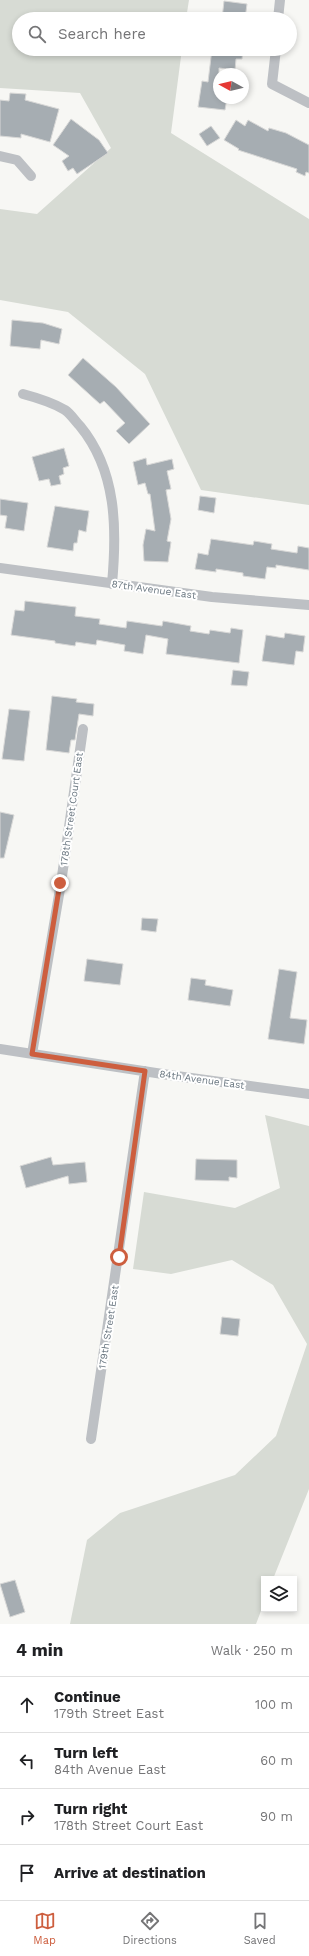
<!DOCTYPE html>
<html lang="en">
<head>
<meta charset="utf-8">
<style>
	body { margin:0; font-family:"Work Sans",sans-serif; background:#f2f2f2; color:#202124 }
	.controls { position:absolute; right:12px; bottom:12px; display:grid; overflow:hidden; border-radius:0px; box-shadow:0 2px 6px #0003 }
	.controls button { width:36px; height:36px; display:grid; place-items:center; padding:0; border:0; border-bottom:1px solid #e0e0e0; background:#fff; color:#202124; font:20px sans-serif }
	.compass { position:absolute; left:213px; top:68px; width:36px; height:36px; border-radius:50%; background:#fff; box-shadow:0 2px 6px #0003; rotate:278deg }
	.stop { position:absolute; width:12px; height:12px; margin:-9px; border:3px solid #cd5e3e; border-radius:50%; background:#fff }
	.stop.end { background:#cd5e3e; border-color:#fff; box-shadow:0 1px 4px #0008 }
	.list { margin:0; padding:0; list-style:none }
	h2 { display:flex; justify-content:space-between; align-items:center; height:52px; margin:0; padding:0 16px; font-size:17px }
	h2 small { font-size:13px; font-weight:400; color:#757577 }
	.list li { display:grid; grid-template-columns:26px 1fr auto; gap:12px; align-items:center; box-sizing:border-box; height:56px; padding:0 16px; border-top:1px solid #e0e0e0 }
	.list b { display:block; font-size:15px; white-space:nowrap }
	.list p { margin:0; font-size:13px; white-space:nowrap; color:#757577 }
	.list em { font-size:13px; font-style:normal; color:#757577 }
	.icon { flex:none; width:22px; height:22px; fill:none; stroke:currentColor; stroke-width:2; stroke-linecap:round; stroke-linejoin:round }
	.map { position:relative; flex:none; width:309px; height:1624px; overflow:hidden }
	.search { position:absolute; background:#fff; box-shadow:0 2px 6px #0003; left:12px; right:12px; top:12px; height:44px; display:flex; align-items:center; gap:10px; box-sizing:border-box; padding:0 14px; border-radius:22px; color:#757577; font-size:15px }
	.sheet { height:276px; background:#fff }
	nav { display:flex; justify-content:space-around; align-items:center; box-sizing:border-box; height:56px; border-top:1px solid #e0e0e0; background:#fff; font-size:11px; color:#757577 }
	nav a { display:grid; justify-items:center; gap:2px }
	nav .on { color:#cd5e3e }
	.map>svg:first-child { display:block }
	.green { fill:#d7dbd4 }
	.building { fill:#a6adb2; stroke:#d8d8d7 }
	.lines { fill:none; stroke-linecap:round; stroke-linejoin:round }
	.minor { stroke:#bdc0c4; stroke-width:10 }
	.route { stroke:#cd5e3e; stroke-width:5 }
	.labels { text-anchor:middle; stroke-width:4; stroke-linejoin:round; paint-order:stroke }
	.street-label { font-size:10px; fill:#6a7781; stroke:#fff }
</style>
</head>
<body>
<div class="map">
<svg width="309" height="1624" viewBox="0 0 309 1624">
	<rect width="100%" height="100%" fill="#f7f7f4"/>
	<path class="green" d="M0,0H189L186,19H19V49H182L171,133L309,219V505L201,490L145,374L68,312L0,300V209L37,214L111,148L80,93L0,88Z
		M265,1115L309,1126V1489L273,1579H264V1603L256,1624H70L87,1540L120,1513L235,1475L276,1436L307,1344L273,1285L232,1260L171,1274L133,1269L144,1192L235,1208L280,1188Z"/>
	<path class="building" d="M224,1L247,4L245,19H222Z
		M212,49H243L242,59H236L235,70L219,68V98H227L225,110L198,107L202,81L208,82Z
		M10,93L26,94L25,100L59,109L50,142L21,134V138L0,136V100L9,101Z
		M71,119L99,140L108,153L77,174L73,168L68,171L62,161L69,156L53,145Z
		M236,120L245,126L248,120L268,131L269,128L286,133L309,145V173L306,172L305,176L296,172L297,169L238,150L239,149L224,140Z
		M211,126L220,138L207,146L199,134Z
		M12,320L43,323L62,329L59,344L41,340L40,349L10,346Z
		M83,358L116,387L150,424L129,444L116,431L125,423L104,401L100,404L68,375Z
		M64,448L69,466L63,468L64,474L59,476L61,484L51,486L49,479L39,481L32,457Z
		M146,458L147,465L172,459L174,469L167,471L171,489L166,490L171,519L167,541L171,542L168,562L144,561L143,545L146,529L155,531L150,494H148L145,483L138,485L133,462Z
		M200,496L216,498L214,513L198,510Z
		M0,499L28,503L24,531L5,528L7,516L0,515Z
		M55,506L89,511L86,532L79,530L77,543H74L73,551L47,547Z
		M211,539L253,545L254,541L272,544L271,549L297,553L298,546L309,548V570L276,565V568L267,567L265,579L243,576V573L216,569V572L195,569L198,553L208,555Z
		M25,601L76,607L75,616L100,619L99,624L126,628L127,621L162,626L163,621L191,626L190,631L209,634L210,630L230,633L231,628L243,630L239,663L166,654L168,639L146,635L143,654L124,651L125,645L97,640L96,645L76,642L75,646L55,643V641L11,635L15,610L24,611Z
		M285,633L305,636L303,652L296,651L294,665L262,661L266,635L284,638Z
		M233,670L249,672L247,686L231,685Z
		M52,696L77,699L76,702L94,704L93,716L79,714L75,740H71L69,753L46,750Z
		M9,709L30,711L24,761L2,759Z
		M0,812L14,815L4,858H0Z
		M142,918L158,919L156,932L141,930Z
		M87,959L123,964L120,985L84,981Z
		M279,969L297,972L290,1018L307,1020L304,1044L268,1039Z
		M191,978L206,980L205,985L233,990L230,1006L188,1000Z
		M51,1157L53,1165L85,1162L87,1182L69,1184L68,1176L26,1188L20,1166Z
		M196,1159L237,1160V1178L229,1177V1181L195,1180Z
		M222,1317L240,1319L238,1336L220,1334Z
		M15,1580L25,1612L10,1617L0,1584Z"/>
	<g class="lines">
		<path class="minor" d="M278,19L280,0
			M276,49L272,84L309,103
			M0,156L17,160L31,176
			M23,394C38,398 52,402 65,410C71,414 75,421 80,426C117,471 117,529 112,584
			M0,568L212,597L309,605
			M0,1049L169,1075L309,1094
			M32,1054L61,883L83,729
			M91,1439L145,1071"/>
	</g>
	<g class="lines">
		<path class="route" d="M60,883L32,1054L145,1071L119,1257"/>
	</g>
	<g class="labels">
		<g class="street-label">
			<text transform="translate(154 589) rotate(8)" y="4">87th Avenue East</text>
			<text transform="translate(71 809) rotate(-82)" y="4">178th Street Court East</text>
			<text transform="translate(202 1079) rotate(8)" y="4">84th Avenue East</text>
			<text transform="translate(108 1327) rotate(-81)" y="4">179th Street East</text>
		</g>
	</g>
</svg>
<div class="controls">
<button><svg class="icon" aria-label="layers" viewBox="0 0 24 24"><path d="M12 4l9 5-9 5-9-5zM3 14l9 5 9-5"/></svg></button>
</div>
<svg class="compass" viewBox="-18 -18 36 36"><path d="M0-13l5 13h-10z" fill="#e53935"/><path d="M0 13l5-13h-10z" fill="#757577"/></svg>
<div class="stop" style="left:119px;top:1257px"></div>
<div class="stop end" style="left:60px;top:883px"></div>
<div class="search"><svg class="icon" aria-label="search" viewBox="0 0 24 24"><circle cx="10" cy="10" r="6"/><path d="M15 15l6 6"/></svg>Search here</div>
</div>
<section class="sheet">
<h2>4 min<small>Walk · 250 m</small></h2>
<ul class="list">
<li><svg class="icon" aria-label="ahead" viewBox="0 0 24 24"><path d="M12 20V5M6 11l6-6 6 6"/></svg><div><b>Continue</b><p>179th Street East</p></div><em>100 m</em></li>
<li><svg class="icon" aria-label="left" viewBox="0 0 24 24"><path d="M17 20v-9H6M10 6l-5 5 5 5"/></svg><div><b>Turn left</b><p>84th Avenue East</p></div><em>60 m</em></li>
<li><svg class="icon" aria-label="right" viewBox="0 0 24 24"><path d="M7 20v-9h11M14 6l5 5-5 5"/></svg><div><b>Turn right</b><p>178th Street Court East</p></div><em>90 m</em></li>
<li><svg class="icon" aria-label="arrive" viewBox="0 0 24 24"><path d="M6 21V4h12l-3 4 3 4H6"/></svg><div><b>Arrive at destination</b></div></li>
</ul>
</section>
<nav>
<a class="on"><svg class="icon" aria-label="map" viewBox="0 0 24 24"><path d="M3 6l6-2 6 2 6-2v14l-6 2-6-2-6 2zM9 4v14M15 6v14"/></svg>Map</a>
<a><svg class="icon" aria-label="directions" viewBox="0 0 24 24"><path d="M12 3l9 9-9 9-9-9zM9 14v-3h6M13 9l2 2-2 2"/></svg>Directions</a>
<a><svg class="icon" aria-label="saved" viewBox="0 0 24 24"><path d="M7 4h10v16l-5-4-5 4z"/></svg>Saved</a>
</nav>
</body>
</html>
